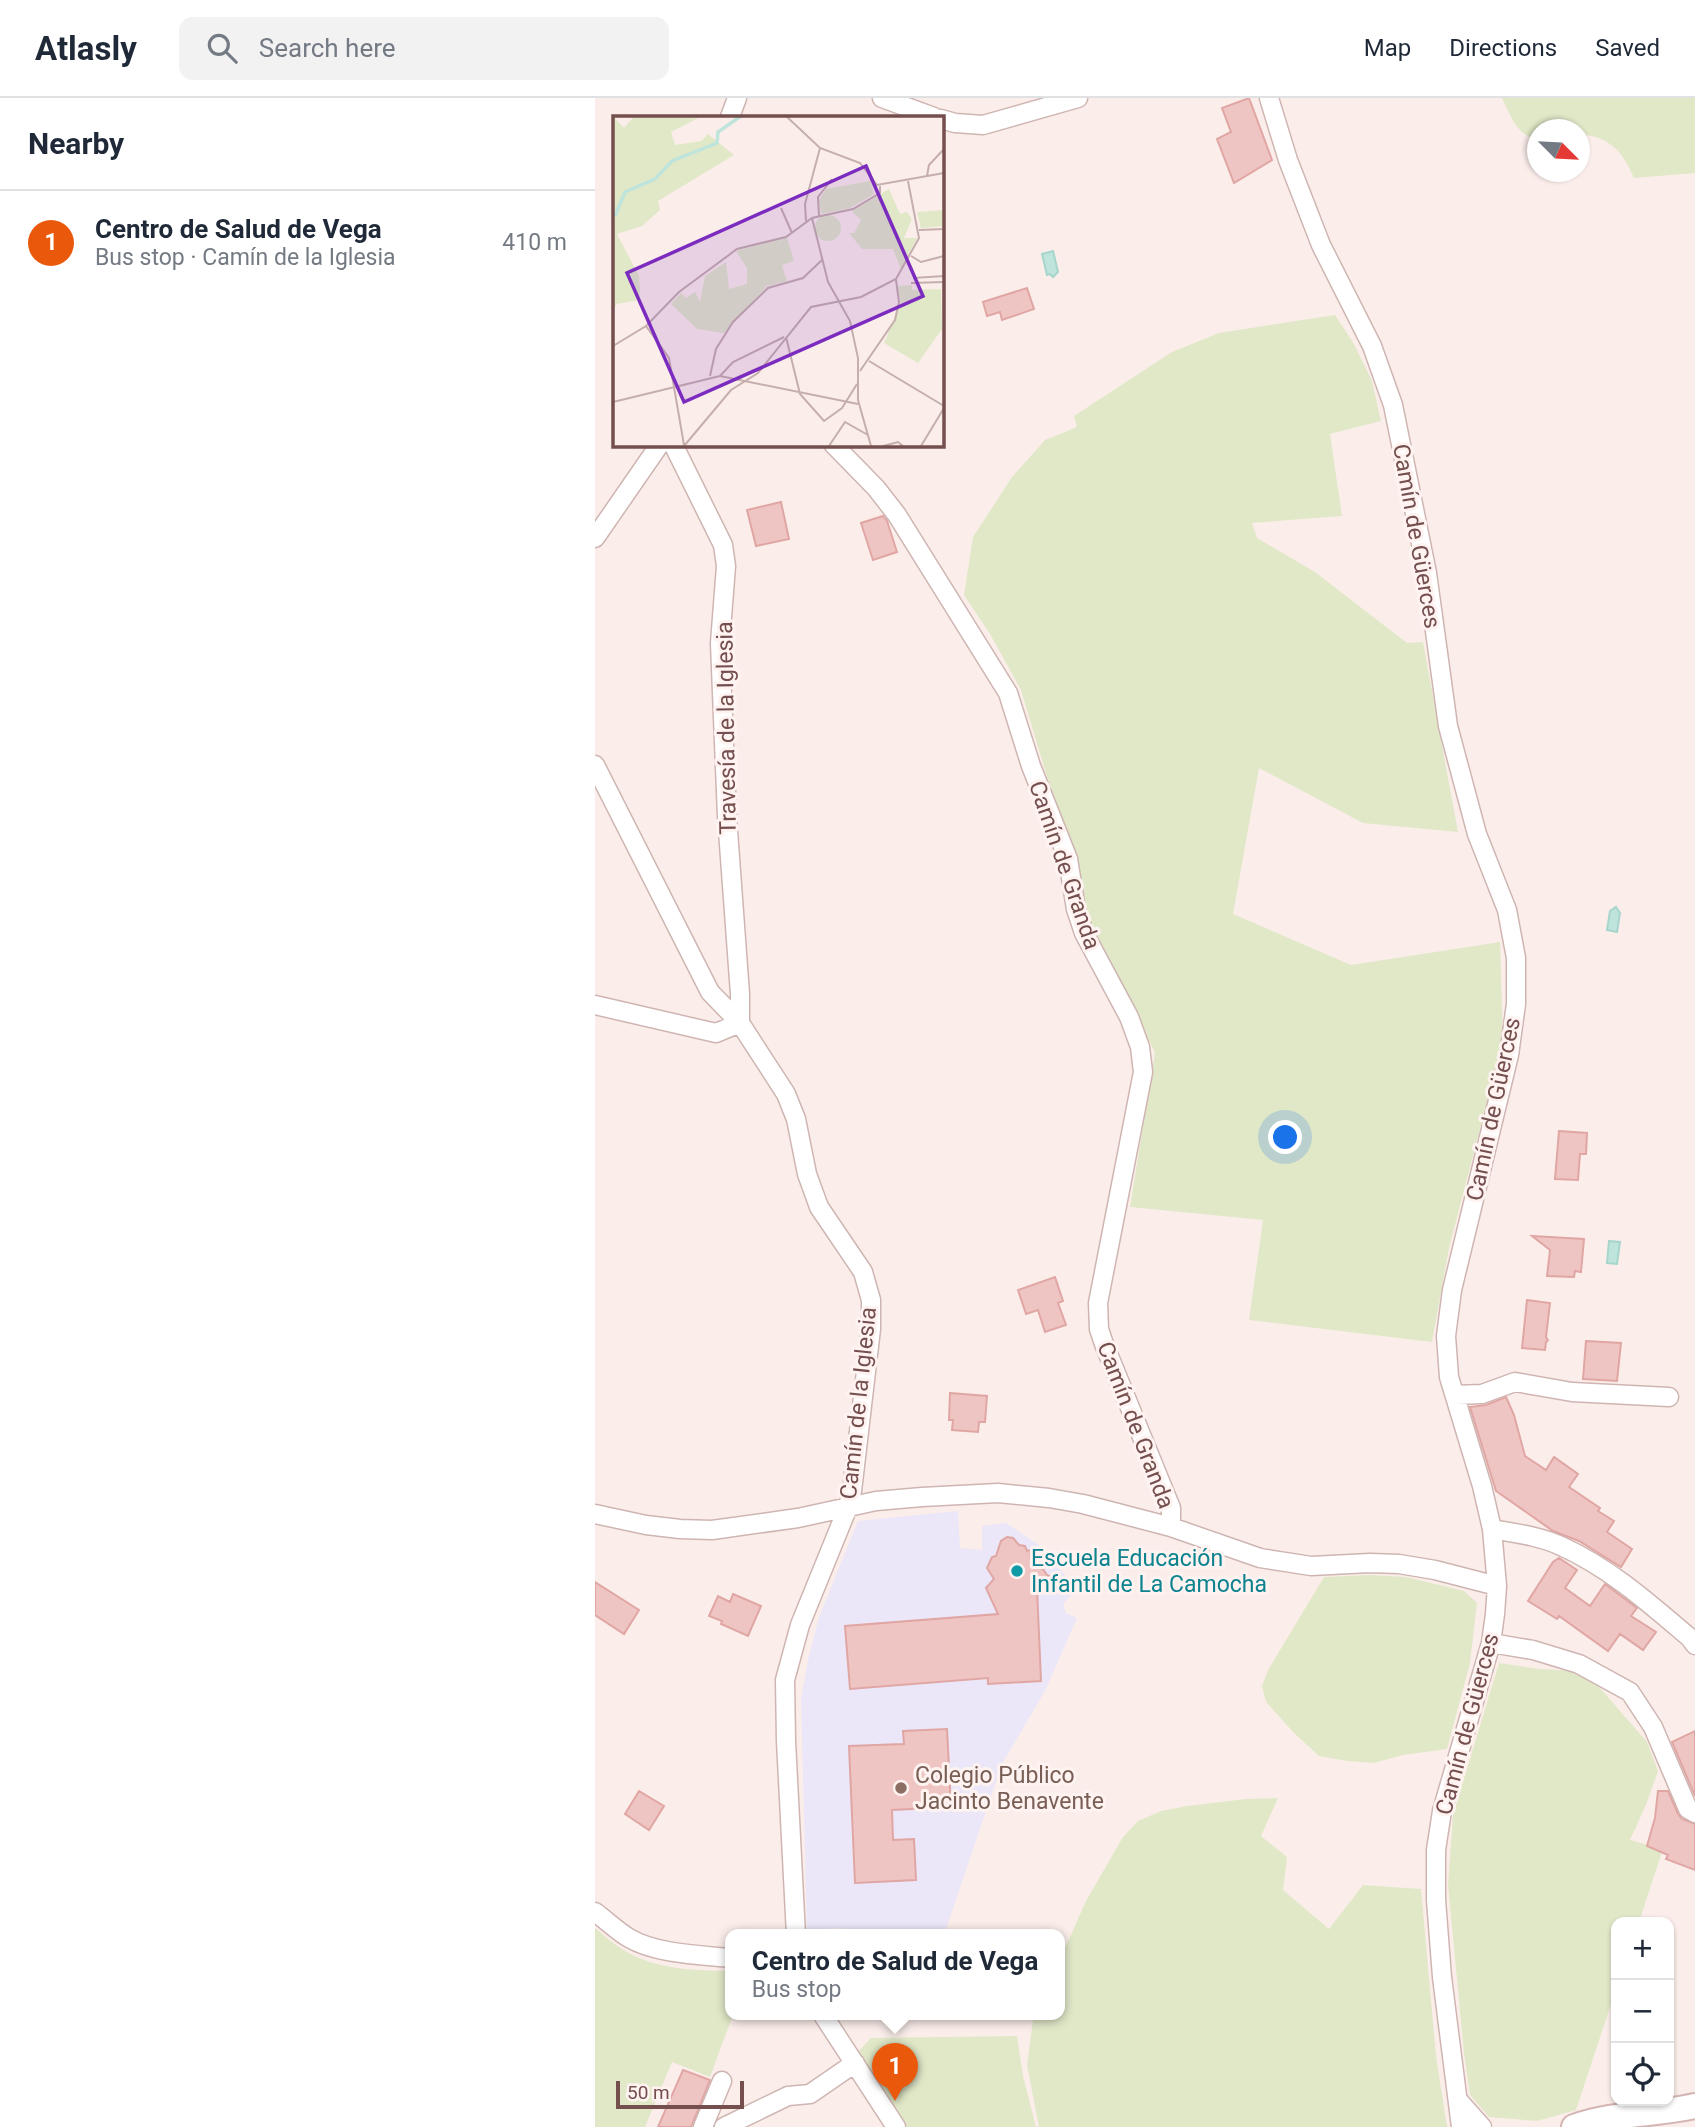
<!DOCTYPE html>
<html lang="en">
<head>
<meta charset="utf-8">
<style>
	body { margin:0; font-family:Roboto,sans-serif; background:#f2f2f3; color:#1f2937 }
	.controls { position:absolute; right:21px; bottom:21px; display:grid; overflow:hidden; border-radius:14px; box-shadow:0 2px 5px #0004 }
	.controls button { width:63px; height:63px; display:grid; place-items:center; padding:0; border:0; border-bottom:2px solid #e0e1e3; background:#fff; color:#1f2937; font:35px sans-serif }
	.compass { position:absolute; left:932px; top:21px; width:63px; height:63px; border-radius:50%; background:#fff; box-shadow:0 2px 5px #0004; rotate:114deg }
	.scale { position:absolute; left:21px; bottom:18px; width:128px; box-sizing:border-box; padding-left:7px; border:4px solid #744f4e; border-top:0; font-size:19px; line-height:24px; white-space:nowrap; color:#744f4e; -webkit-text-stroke:5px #fef3f0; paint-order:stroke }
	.you { position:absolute; left:691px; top:1040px; width:24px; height:24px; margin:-18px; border:5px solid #fff; border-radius:50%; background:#1a73e8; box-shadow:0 0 0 10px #1a73e833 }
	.badge { display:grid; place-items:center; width:46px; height:46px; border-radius:50%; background:#ea580c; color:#fff; font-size:23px; font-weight:700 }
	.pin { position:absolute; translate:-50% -58px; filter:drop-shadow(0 2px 4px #0008) }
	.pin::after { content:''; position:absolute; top:37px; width:24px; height:21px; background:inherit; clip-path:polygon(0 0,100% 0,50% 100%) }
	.popup { position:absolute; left:130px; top:1831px; width:340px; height:91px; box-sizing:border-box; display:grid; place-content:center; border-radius:14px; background:#fff; filter:drop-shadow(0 2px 5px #0005); font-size:23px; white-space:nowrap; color:#747a83 }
	.popup b { font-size:26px; color:#1f2937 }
	.popup::after { content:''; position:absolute; left:50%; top:100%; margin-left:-14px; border:14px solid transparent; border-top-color:#fff }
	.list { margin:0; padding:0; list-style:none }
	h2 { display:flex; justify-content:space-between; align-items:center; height:91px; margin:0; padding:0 28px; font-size:30px }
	h2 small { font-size:23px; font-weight:400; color:#747a83 }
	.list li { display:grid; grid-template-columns:46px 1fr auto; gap:21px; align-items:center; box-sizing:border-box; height:105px; padding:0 28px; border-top:2px solid #e0e1e3 }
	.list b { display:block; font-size:26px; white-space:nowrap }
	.list p { margin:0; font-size:23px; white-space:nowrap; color:#747a83 }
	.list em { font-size:23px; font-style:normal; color:#747a83 }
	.icon { flex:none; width:38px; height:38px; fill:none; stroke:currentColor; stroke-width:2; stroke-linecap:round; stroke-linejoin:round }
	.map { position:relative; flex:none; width:1100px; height:2029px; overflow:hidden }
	header { display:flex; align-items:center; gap:42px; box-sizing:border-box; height:98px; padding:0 35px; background:#fff; border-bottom:2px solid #e0e1e3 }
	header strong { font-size:33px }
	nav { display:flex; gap:38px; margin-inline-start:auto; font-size:24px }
	.search { width:490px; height:63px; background:#f2f2f3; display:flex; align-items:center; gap:18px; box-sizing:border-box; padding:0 24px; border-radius:14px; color:#747a83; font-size:26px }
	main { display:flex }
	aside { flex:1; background:#fff }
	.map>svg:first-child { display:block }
	.education { fill:#ebe6f8 }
	.green { fill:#e1e8c8 }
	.water { fill:#bfe4dc; stroke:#a6d5cc; stroke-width:2 }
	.building { fill:#efc5c3; stroke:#e0a6a4; stroke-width:2 }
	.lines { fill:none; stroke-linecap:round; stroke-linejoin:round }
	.street-casing { stroke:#cfb5b2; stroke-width:21 }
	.secondary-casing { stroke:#d4b5b3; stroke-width:28 }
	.street { stroke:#fff; stroke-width:18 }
	.secondary { stroke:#fff; stroke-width:24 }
	.culture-dot { fill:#0f9aa8; stroke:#fef3f0; stroke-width:2.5 }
	.education-dot { fill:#8d6e63; stroke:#fef3f0; stroke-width:2.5 }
	.labels { text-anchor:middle; stroke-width:6; stroke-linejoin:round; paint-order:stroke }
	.street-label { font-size:23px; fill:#744f4e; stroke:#fef3f0 }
	.culture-label { font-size:23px; fill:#0d838f; stroke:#fef3f0; text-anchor:start }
	.education-label { font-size:23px; fill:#785e54; stroke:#fef3f0; text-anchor:start }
	.inset-river { fill:none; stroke:#bfe4dc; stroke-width:3.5 }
	.inset-road { fill:none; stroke:#c5aeac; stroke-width:2 }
	.view { fill:#7b2cbf; fill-opacity:0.15; stroke:#7b2cbf; stroke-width:3.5 }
	.inset-edge { fill:none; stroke:#744f4e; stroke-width:3.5 }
</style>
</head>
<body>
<header>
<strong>Atlasly</strong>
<div class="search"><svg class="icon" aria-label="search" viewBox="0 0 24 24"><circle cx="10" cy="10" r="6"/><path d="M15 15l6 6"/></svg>Search here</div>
<nav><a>Map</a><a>Directions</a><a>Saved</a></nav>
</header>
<main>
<aside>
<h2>Nearby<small></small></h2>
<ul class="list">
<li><span class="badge">1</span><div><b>Centro de Salud de Vega</b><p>Bus stop · Camín de la Iglesia</p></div><em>410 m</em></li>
</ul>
</aside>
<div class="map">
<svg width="1100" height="2029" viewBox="0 0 1100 2029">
	<rect width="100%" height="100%" fill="#fbeeea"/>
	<path class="education" d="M363,1413L365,1450L387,1452V1428L411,1425L444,1447L482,1491L468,1506L471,1515L482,1520L450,1593L407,1666L351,1831L286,1837H248L247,1830L212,1832L206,1601L213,1562L224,1519L263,1423Z"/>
	<path class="green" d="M907,0H1100V75L1039,80C1028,53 1014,39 985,36L984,32H942V42C920,35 917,20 907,0Z
		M740,217L759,246L777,283L786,323L735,336L747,418L657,425L662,440L720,474L812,545L828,544L863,734L768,725L664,670L638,816L756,867L905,844L908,943L854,1150L837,1244L654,1222L668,1122L535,1109L560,954L496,831L480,756L452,679L426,592L395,536L369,497L378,439L417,379L450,342L482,329L479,318L577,254L624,235Z
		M775,1477L811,1479L869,1493L882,1505L875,1565L852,1651L808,1657L779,1665L752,1663L724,1658L699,1635L671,1604L667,1588L673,1572L729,1479Z
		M904,1565L945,1571L981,1573L1005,1590L1052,1644L1063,1673L1051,1707L1035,1742L1068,1751L1044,1824H1021V1891L981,2012L942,2023L894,2019L875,1997L869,1955L853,1787L858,1717Z
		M683,1700L666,1738L692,1759L688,1792L734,1831L768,1787L826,1791L841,1958L852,2029H444L432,1967L438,1922L440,1917H464L465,1861L491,1803L528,1739L543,1723L566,1713L592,1708L651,1701Z
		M0,1830C9,1837 17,1845 27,1851C60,1872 98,1872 135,1873V1917H138L115,1979L77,1964L50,2029H0Z
		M422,1938L428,1978L441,2029H312L263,1954L276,1940Z"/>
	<path class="water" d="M458,153L463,174L458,179L455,176L452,177L447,156Z
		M1021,809L1025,815L1022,834L1012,832L1015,813Z
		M1014,1143L1025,1144L1022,1166L1012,1165Z"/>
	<path class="building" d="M654,0L677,62L639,85L622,41L636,34L627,10Z
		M432,190L439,211L407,222L405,214L392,218L388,204Z
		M186,404L194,441L161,448L152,412Z
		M288,418L292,423L302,454L278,462L266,425Z
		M964,1033L992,1035L991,1056H985L983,1082L960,1081Z
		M937,1138L989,1141L986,1174L980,1173L979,1179L952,1178L955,1152Z
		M460,1179L468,1203L463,1205L471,1227L450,1234L443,1212L431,1216L423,1192Z
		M932,1202L955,1205L951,1239L953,1242L951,1244L950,1252L927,1250Z
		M991,1243L1026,1245L1022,1283L988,1281Z
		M355,1295L392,1298L390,1324H384L383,1334L357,1332L358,1322H354Z
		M911,1299L919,1317L930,1358L951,1372L959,1359L983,1376L974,1389L1005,1410L1003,1413L1019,1423L1012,1434L1037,1451L1026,1469L984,1443L958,1433L901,1393L875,1309L891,1307Z
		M412,1439L418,1440L424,1447L430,1448L432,1453L435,1452L436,1466L448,1471L452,1477L465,1483L461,1495L442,1490L446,1583L393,1586V1580L255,1591L250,1528L403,1516L391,1490L399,1481L392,1470L397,1459L401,1458L406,1443Z
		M964,1460L982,1472L970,1490L995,1508L1010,1486L1042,1510L1036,1518L1061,1534L1048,1552L1025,1536L1013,1553L964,1518L962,1521L933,1503L958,1464Z
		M0,1484L44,1512L29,1536L0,1517Z
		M138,1496L166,1508L153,1538L126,1526L127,1523L114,1518L123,1498L135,1504Z
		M352,1631L356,1709L297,1712L298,1742L319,1741L321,1782L260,1785L254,1648L309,1646L308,1633Z
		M1100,1633V1698L1077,1644Z
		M44,1693L69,1708L54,1732L30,1716Z
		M1063,1693H1073L1083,1716L1087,1721L1100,1726V1772L1071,1761L1073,1757L1052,1748L1060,1720Z
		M88,1972L115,1982L96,2029H63Z"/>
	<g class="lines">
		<defs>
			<path id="street" d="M287,0L339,19
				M674,0L693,62L726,147L777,248L798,307L832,475L853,628L882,736L912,812L921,860V906L914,957L857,1192L851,1238L854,1279L887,1388L897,1431L902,1488L900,1516L896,1545L847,1713L841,1752V1802L847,1879L866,2029
				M135,19L142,0
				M346,21L360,25L388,27L483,0
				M78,346L128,447L131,468L125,545L132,719L145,896V925
				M238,346L281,390L302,417L413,595L436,668L473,761L481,811L489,835L534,919L545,949L548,974L503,1205L504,1231L509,1246L576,1410V1429
				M0,440L65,346
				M0,667L115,894L145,925L191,996L201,1021L212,1076L224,1109L268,1174L276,1202V1231L257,1393L253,1409L205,1527L190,1582L191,1643L201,1837
				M0,907L121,935L145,925
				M860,1297L887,1296L920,1284L977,1294L1074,1299
				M0,1416L51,1427L85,1431L117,1432L203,1420L281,1403L327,1399L403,1395L454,1400L488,1406L576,1429L665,1460L716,1468L775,1465L804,1466L840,1472L902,1488
				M897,1431C919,1435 945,1438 966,1448C1015,1470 1055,1506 1095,1540L1100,1547
				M896,1545L938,1552L984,1566L1035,1594L1058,1629L1093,1711L1100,1715
				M0,1814C11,1822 22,1833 34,1840C61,1856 105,1857 135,1860
				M228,1917L301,2029
				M863,2002L887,2029
				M108,2029L127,1983
				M129,2029L193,1998L215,1996L260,1965"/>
			<path id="secondary" d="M979,2029C1016,2015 1061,2017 1100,2008"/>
		</defs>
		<use href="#street" class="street-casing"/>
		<use href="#secondary" class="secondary-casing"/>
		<use href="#street" class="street"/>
		<use href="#secondary" class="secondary"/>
	</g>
	<circle class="culture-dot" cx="422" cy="1473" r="7"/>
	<circle class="education-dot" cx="306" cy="1690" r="7"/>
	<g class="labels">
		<g class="street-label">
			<text transform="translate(822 438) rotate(80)" y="8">Camín de Güerces</text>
			<text transform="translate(131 630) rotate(-91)" y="8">Travesía de la Iglesia</text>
			<text transform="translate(470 767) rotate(71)" y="8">Camín de Granda</text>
			<text transform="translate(898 1011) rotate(-78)" y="8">Camín de Güerces</text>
			<text transform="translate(263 1305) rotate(-84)" y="8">Camín de la Iglesia</text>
			<text transform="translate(541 1327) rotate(69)" y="8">Camín de Granda</text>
			<text transform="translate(872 1626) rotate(-75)" y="8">Camín de Güerces</text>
		</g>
		<g class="culture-label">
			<text x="436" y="1468">Escuela Educación<tspan x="436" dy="26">Infantil de La Camocha</tspan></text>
		</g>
		<g class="education-label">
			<text x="320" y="1685">Colegio Público<tspan x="320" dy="26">Jacinto Benavente</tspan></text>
		</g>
	</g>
	<g transform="translate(18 18)">
		<rect width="331" height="331" fill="#fbeeea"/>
		<path d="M0,0L11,12L21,0H89L58,16L62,29L88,25L95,18L121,39L45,85L47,94L29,110L4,118L26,160L27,175L26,184L4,188L0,194ZM257,65L261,78L237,92L208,98L206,84L213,73ZM276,73L287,98L294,96L299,103L291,122H304L288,153L280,133H249L236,117H241L248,104L239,95ZM331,94V110L308,112L304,96ZM202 112a13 13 0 1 1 26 0a13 13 0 1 1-26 0ZM174,122L181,145L169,149L174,165L154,170L111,217L84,213L58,188L68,177L73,182L82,176L87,186L92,160L113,146L116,173L134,168V152L123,135ZM299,169V174L328,173L329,213L305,247L271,227L288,186L284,170Z" fill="#e1e8c8"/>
		<path class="inset-river" d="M2,100L12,76L42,63L59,45L104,27L105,16L128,0"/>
		<path class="inset-road" d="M173,0L207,32L247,47L264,69L331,57M314,60L316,49L331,33M168,92L179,117M206,100L205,81L219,63M199,102L215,166L237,205L245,242V284L258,330M193,105L192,88L207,32M306,114L331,113M298,140L308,146L331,140M300,162L331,160M298,167L331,166M33,210L56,242L71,329M173,221L187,278L211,305L229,292L244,268M0,230L33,210L66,176L124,133L173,121L199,102L240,93L267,77V70M256,245L331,290M247,255L282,204L286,186L283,164M97,260L103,233L120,206L155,172L190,162L210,143M107,260L120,246L171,221M0,286L107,260L245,288M71,330L118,274L145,257L198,191L248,181L283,163L306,122L295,65M216,330L232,306L255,319M270,330L285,326L290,330M308,330L331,292"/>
		<path class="view" d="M253,50L310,180L71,286L14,157Z"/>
		<rect width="331" height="331" class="inset-edge"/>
	</g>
</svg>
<div class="controls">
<button>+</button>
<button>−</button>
<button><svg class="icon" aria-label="locate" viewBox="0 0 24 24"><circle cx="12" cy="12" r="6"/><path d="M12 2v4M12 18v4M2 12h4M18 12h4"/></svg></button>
</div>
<svg class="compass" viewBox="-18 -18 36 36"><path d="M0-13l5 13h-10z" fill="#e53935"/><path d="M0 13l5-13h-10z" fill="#747a83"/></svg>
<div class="scale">50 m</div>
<div class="you"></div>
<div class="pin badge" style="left:300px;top:2003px">1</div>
<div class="popup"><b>Centro de Salud de Vega</b>Bus stop</div>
</div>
</main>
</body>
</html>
